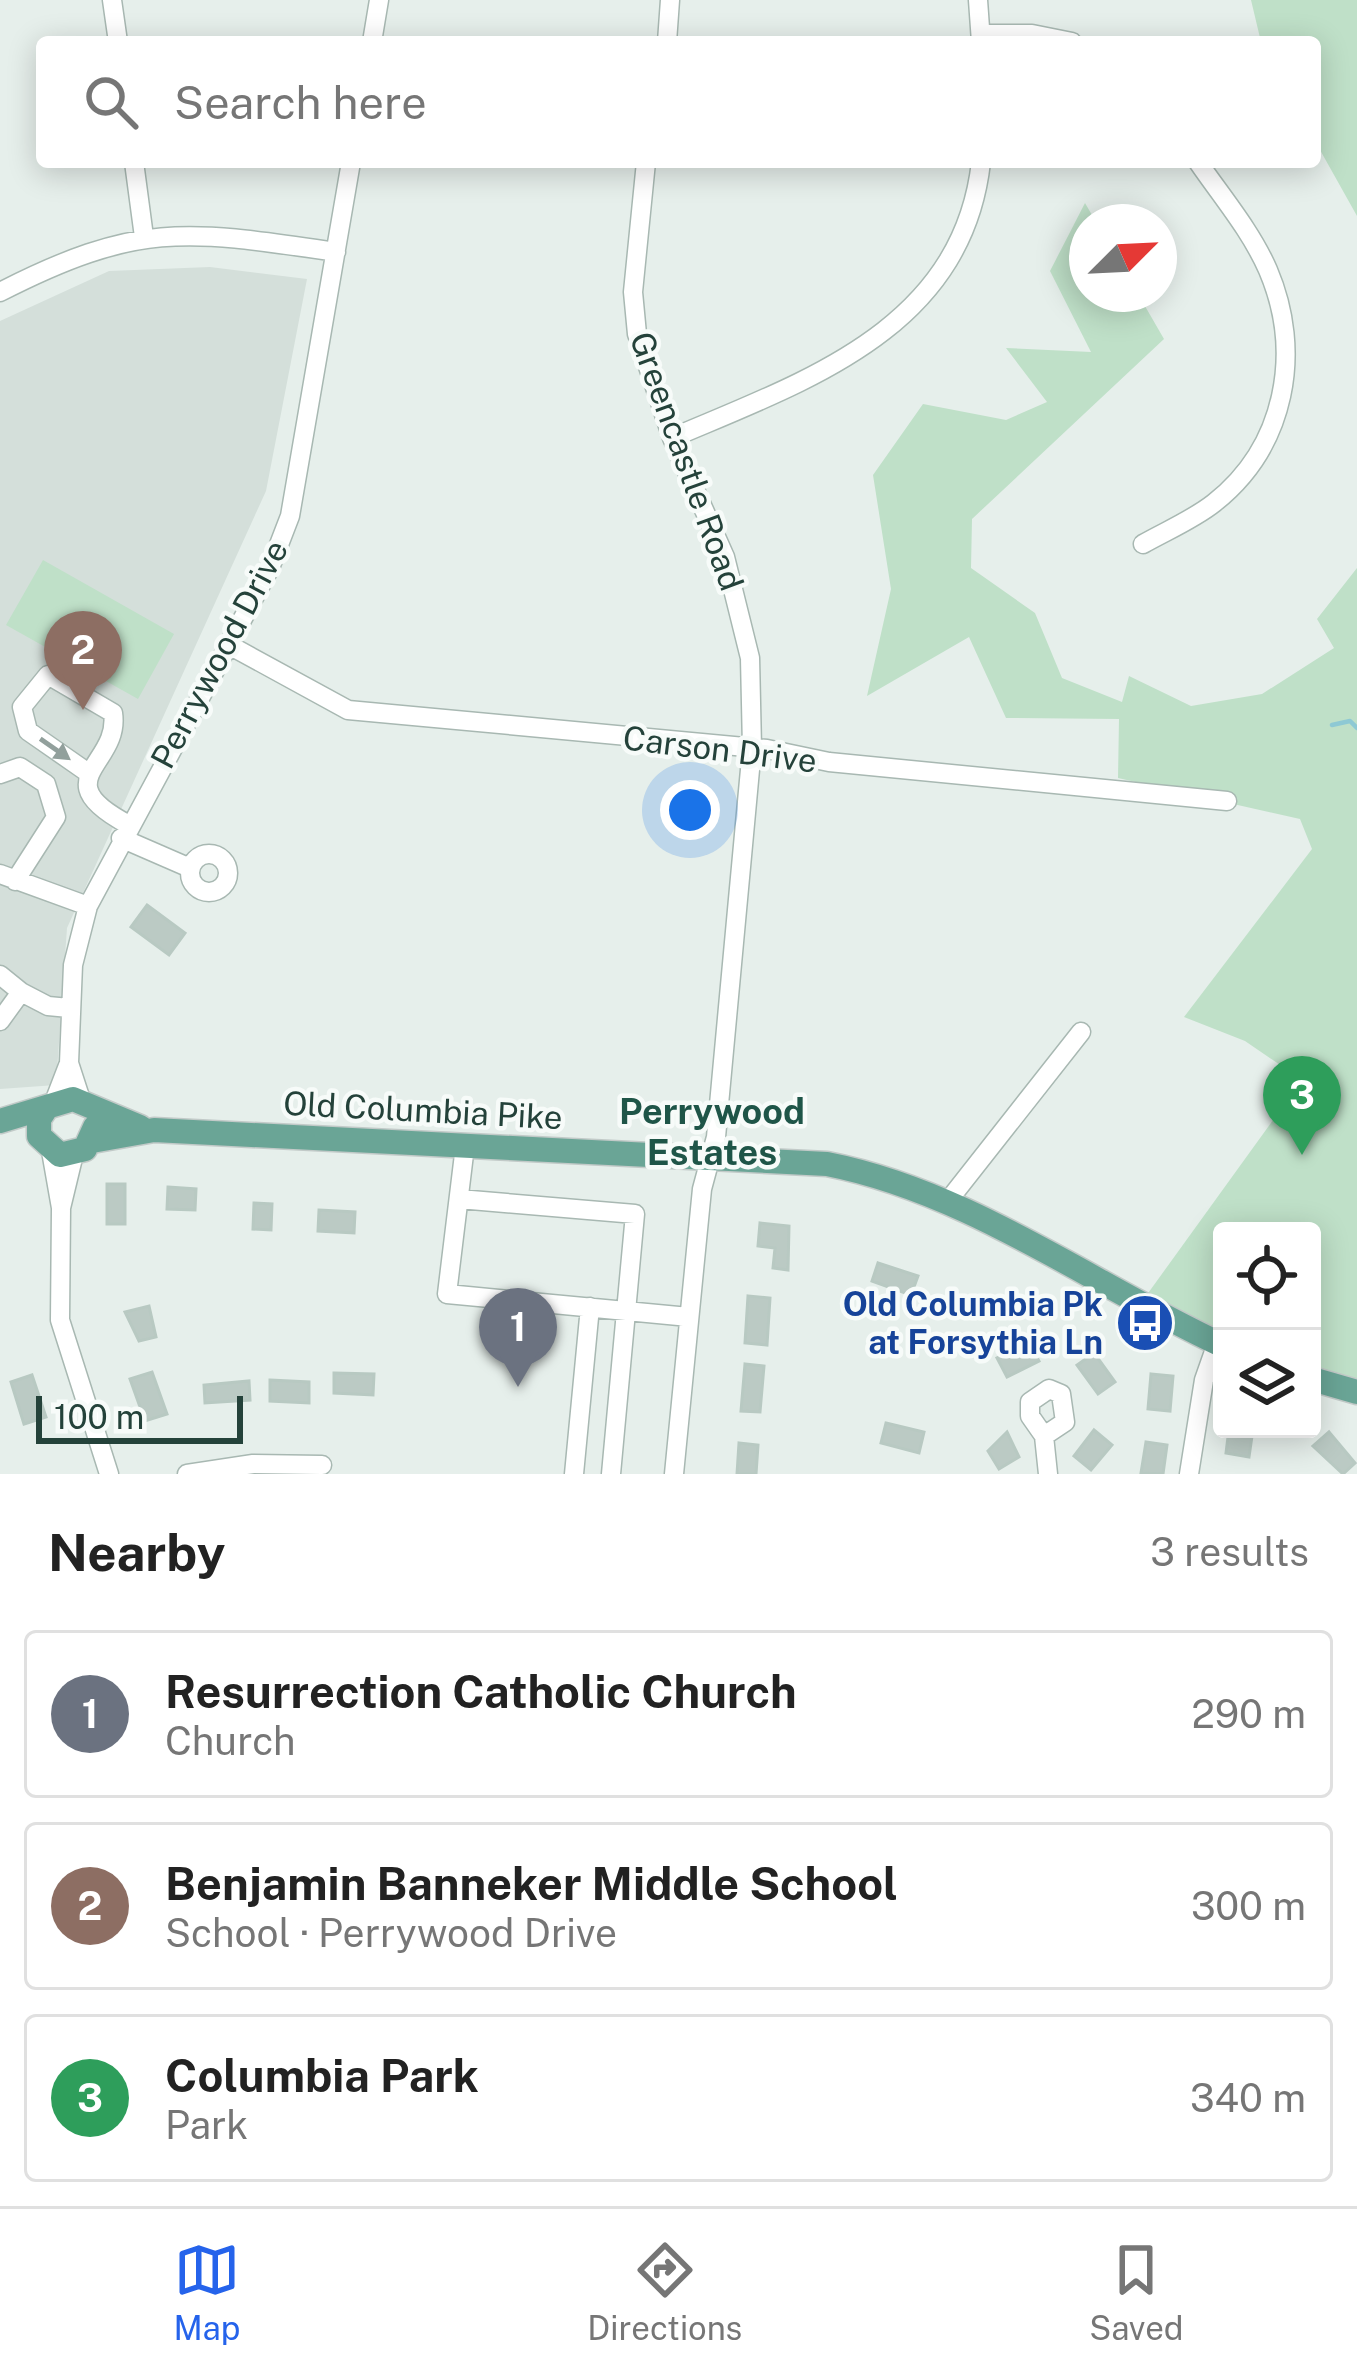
<!DOCTYPE html>
<html lang="en">
<head>
<meta charset="utf-8">
<style>
	body { margin:0; font-family:"Public Sans",sans-serif; background:#f2f2f2; color:#222 }
	.controls { position:absolute; right:36px; bottom:36px; display:grid; overflow:hidden; border-radius:12px; box-shadow:0 6px 30px #0003 }
	.controls button { width:108px; height:108px; display:grid; place-items:center; padding:0; border:0; border-bottom:3px solid #e0e0e0; background:#fff; color:#222; font:60px sans-serif }
	.compass { position:absolute; left:1069px; top:204px; width:108px; height:108px; border-radius:50%; background:#fff; box-shadow:0 6px 30px #0003; rotate:66deg }
	.scale { position:absolute; left:36px; bottom:30px; width:207px; box-sizing:border-box; padding-left:12px; border:6px solid #24423a; border-top:0; font-size:33px; line-height:42px; white-space:nowrap; color:#24423a; -webkit-text-stroke:9px #f7fbf9; paint-order:stroke }
	.you { position:absolute; left:690px; top:810px; width:42px; height:42px; margin:-30px; border:9px solid #fff; border-radius:50%; background:#1a73e8; box-shadow:0 0 0 18px #1a73e833 }
	.badge { display:grid; place-items:center; width:78px; height:78px; border-radius:50%; background:#2563eb; color:#fff; font-size:39px; font-weight:700 }
	.pin { position:absolute; translate:-50% -99px; filter:drop-shadow(0 3px 6px #0008) }
	.pin::after { content:''; position:absolute; top:63px; width:42px; height:36px; background:inherit; clip-path:polygon(0 0,100% 0,50% 100%) }
	.list { margin:0; padding:0; list-style:none }
	h2 { display:flex; justify-content:space-between; align-items:center; height:156px; margin:0; padding:0 48px; font-size:51px }
	h2 small { font-size:39px; font-weight:400; color:#767676 }
	.list li { display:grid; grid-template-columns:78px 1fr auto; gap:36px; align-items:center; box-sizing:border-box; height:168px; margin:0 24px 24px; padding:0 24px; border:3px solid #e0e0e0; border-radius:12px }
	.list b { display:block; font-size:45px; white-space:nowrap }
	.list p { margin:0; font-size:39px; white-space:nowrap; color:#767676 }
	.list em { font-size:39px; font-style:normal; color:#767676 }
	.icon { flex:none; width:66px; height:66px; fill:none; stroke:currentColor; stroke-width:2; stroke-linecap:round; stroke-linejoin:round }
	.map { position:relative; flex:none; width:1357px; height:1474px; overflow:hidden }
	.search { position:absolute; background:#fff; box-shadow:0 6px 30px #0003; left:36px; right:36px; top:36px; height:132px; display:flex; align-items:center; gap:30px; box-sizing:border-box; padding:0 42px; border-radius:12px; color:#767676; font-size:45px }
	.sheet { height:732px; background:#fff }
	nav { display:flex; justify-content:space-around; align-items:center; box-sizing:border-box; height:168px; border-top:3px solid #e0e0e0; background:#fff; font-size:33px; color:#767676 }
	nav a { display:grid; justify-items:center; gap:6px }
	nav .on { color:#2563eb }
	.map>svg:first-child { display:block }
	.built { fill:#d4dfda }
	.green { fill:#bfe0c8 }
	.lines { fill:none; stroke-linecap:round; stroke-linejoin:round }
	.stream { stroke:#8ec9d4; stroke-width:4.5 }
	.building { fill:#bbcac4; stroke:#b8c9c2; stroke-width:3 }
	.minor-casing { stroke:#a8b8b2; stroke-width:21 }
	.major-casing { stroke:#c2cac8; stroke-width:27 }
	.minor { stroke:#fff; stroke-width:18 }
	.major { stroke:#6aa596; stroke-width:24 }
	.oneway { fill:#92a09c }
	.labels { text-anchor:middle; stroke-width:9; stroke-linejoin:round; paint-order:stroke }
	.street-label { font-size:33px; fill:#24423a; stroke:#f7fbf9 }
	.transit-label { font-size:33px; font-weight:bold; fill:#164399; stroke:#f7fbf9; text-anchor:end }
	.neighbourhood-label { font-size:36px; font-weight:bold; fill:#1f5548; stroke:#f7fbf9 }
</style>
</head>
<body>
<div class="map">
<svg width="1357" height="1474" viewBox="0 0 1357 1474">
	<rect width="100%" height="100%" fill="#e6efeb"/>
	<path class="built" d="M210,267L307,279L266,491L67,928L56,1085L0,1089V321L109,271Z"/>
	<path class="green" d="M1251,0H1357V216L1315,141V42H1261Z
		M1085,203L1096,222H1087V294H1138L1164,339L972,519L971,568L1035,613L1062,678L1122,702L1129,676L1191,706L1262,694L1334,648L1317,619L1357,568V1383L1312,1370V1231H1222V1333L1146,1296L1302,1080L1245,1041L1184,1017L1312,849L1300,819L1118,778L1119,719L1006,718L969,637L867,696L891,589L873,475L923,404L1006,420L1047,402L1006,348L1091,352L1050,271Z
		M43,560L174,634L138,699L6,625Z"/>
	<g class="lines">
		<path class="stream" d="M1332,725L1350,721L1357,728"/>
	</g>
	<path class="building" d="M147,905L185,933L169,955L131,927Z
		M107,1184H125V1224H107Z
		M168,1187L196,1189L195,1210L167,1209Z
		M254,1203L272,1204L271,1230L253,1229Z
		M319,1210L355,1212L354,1233L318,1231Z
		M760,1223L789,1226L788,1270L773,1268L775,1248L758,1246Z
		M878,1263L918,1276L911,1295L872,1281Z
		M748,1296L770,1298L767,1345L745,1343Z
		M149,1306L156,1337L139,1341L125,1312Z
		M1029,1342L1039,1361L1007,1377L997,1358Z
		M1094,1353L1115,1382L1098,1394L1077,1365Z
		M745,1364L764,1366L760,1412L741,1411Z
		M152,1372L167,1414L145,1421L130,1379Z
		M334,1373L374,1374L373,1395L334,1393Z
		M1151,1374L1173,1376L1170,1411L1148,1409Z
		M32,1375L46,1417L24,1424L11,1382Z
		M270,1380L309,1382V1403L270,1401Z
		M249,1381L250,1400L205,1403L204,1385Z
		M886,1423L924,1432L919,1453L881,1443Z
		M1229,1429H1253L1249,1457L1226,1453Z
		M1094,1430L1112,1445L1091,1470L1074,1456Z
		M1007,1432L1019,1457L999,1469L988,1451Z
		M1329,1432L1355,1463L1343,1474L1313,1446Z
		M1146,1442L1167,1445L1163,1474L1141,1473Z
		M739,1443L758,1445L756,1474H737Z"/>
	<g class="lines">
		<defs>
			<path id="minor" d="M112,0L118,42
				M978,0L981,42
				M981,34H1032L1072,42
				M372,42L379,0
				M667,42L670,0
				M134,162L144,237
				M646,162L633,292L637,334L672,438L725,557L750,658L752,748L716,1137L702,1189L674,1474
				M0,292C139,221 187,230 336,252
				M672,438C805,381 962,330 981,162
				M1143,544C1166,531 1194,519 1214,503C1286,446 1303,352 1268,270C1251,231 1222,197 1198,162
				M229,645L348,710L767,749L829,762L1227,801
				M87,772L28,731L22,707L48,675L113,713C121,765 42,779 129,825
				M0,774L20,767L46,784L56,817L15,881
				M121,838L190,868
				M190 873a19 19 0 1 1 38 0a19 19 0 1 1-38 0Z
				M0,874L88,906
				M0,975L21,992L0,1021
				M21,992L48,1006L69,1008
				M69,1063L73,965L88,906L270,568L290,516L351,162
				M54,1102L69,1063L82,1103
				M465,1146L447,1294L689,1317
				M51,1151L61,1208L74,1154
				M459,1199L635,1214L611,1474
				M948,1201L1081,1032
				M61,1208L60,1320L109,1474
				M1044,1436L1065,1422L1061,1394L1049,1389L1030,1402V1416L1044,1436L1048,1474
				M187,1474L253,1464L322,1465
				M574,1474L590,1307
				M1189,1474L1204,1380L1217,1343"/>
			<path id="major" d="M47,1107L39,1119V1136L60,1155L85,1149L95,1127
				M0,1121L73,1099L140,1127
				M92,1141L154,1130L827,1164C970,1192 1091,1284 1222,1345
				M1312,1379L1357,1392"/>
		</defs>
		<use href="#minor" class="minor-casing"/>
		<use href="#major" class="major-casing"/>
		<use href="#minor" class="minor"/>
		<use href="#major" class="major"/>
	</g>
	<defs><path id="oneway-solid" d="M-6-.8H1V-3.2L6.5 0L1 3.2V.8H-6Z" transform="scale(3)"/></defs>
	<use class="oneway" href="#oneway-solid" transform="translate(55 749) rotate(35)"/>
	<defs>
		<symbol id="bus-disc" viewBox="-11 -11 22 22"><circle r="9.5" fill="#1a4fb4" stroke="#f7fbf9"/><path d="M-5-6H5V4H4V6H2V4H-2V6H-4V4H-5ZM-3.5-4V0h7V-4ZM-3.5 1.2v1.5H-2V1.2ZM2 1.2v1.5H3.5V1.2Z" fill="#fff"/></symbol>
	</defs>
	<g fill-rule="evenodd">
		<use href="#bus-disc" x="1112" y="1290" width="66" height="66"/>
	</g>
	<g class="labels">
		<g class="street-label">
			<text transform="translate(687 461) rotate(70)" y="12">Greencastle Road</text>
			<text transform="translate(219 654) rotate(-62)" y="12">Perrywood Drive</text>
			<text transform="translate(720 749) rotate(7)" y="12">Carson Drive</text>
			<text transform="translate(423 1110) rotate(3)" y="12">Old Columbia Pike</text>
		</g>
		<g class="transit-label">
			<text x="1103" y="1316">Old Columbia Pk<tspan x="1103" dy="38">at Forsythia Ln</tspan></text>
		</g>
		<g class="neighbourhood-label">
			<text x="712" y="1124">Perrywood<tspan x="712" dy="41">Estates</tspan></text>
		</g>
	</g>
</svg>
<div class="controls">
<button><svg class="icon" aria-label="locate" viewBox="0 0 24 24"><circle cx="12" cy="12" r="6"/><path d="M12 2v4M12 18v4M2 12h4M18 12h4"/></svg></button>
<button><svg class="icon" aria-label="layers" viewBox="0 0 24 24"><path d="M12 4l9 5-9 5-9-5zM3 14l9 5 9-5"/></svg></button>
</div>
<svg class="compass" viewBox="-18 -18 36 36"><path d="M0-13l5 13h-10z" fill="#e53935"/><path d="M0 13l5-13h-10z" fill="#767676"/></svg>
<div class="scale">100 m</div>
<div class="you"></div>
<div class="pin badge" style="left:518px;top:1387px;background:#6b7280">1</div>
<div class="pin badge" style="left:83px;top:710px;background:#8d6e63">2</div>
<div class="pin badge" style="left:1302px;top:1155px;background:#2e9e5b">3</div>
<div class="search"><svg class="icon" aria-label="search" viewBox="0 0 24 24"><circle cx="10" cy="10" r="6"/><path d="M15 15l6 6"/></svg>Search here</div>
</div>
<section class="sheet">
<h2>Nearby<small>3 results</small></h2>
<ul class="list">
<li><span class="badge" style="background:#6b7280">1</span><div><b>Resurrection Catholic Church</b><p>Church</p></div><em>290 m</em></li>
<li><span class="badge" style="background:#8d6e63">2</span><div><b>Benjamin Banneker Middle School</b><p>School · Perrywood Drive</p></div><em>300 m</em></li>
<li><span class="badge" style="background:#2e9e5b">3</span><div><b>Columbia Park</b><p>Park</p></div><em>340 m</em></li>
</ul>
</section>
<nav>
<a class="on"><svg class="icon" aria-label="map" viewBox="0 0 24 24"><path d="M3 6l6-2 6 2 6-2v14l-6 2-6-2-6 2zM9 4v14M15 6v14"/></svg>Map</a>
<a><svg class="icon" aria-label="directions" viewBox="0 0 24 24"><path d="M12 3l9 9-9 9-9-9zM9 14v-3h6M13 9l2 2-2 2"/></svg>Directions</a>
<a><svg class="icon" aria-label="saved" viewBox="0 0 24 24"><path d="M7 4h10v16l-5-4-5 4z"/></svg>Saved</a>
</nav>
</body>
</html>
